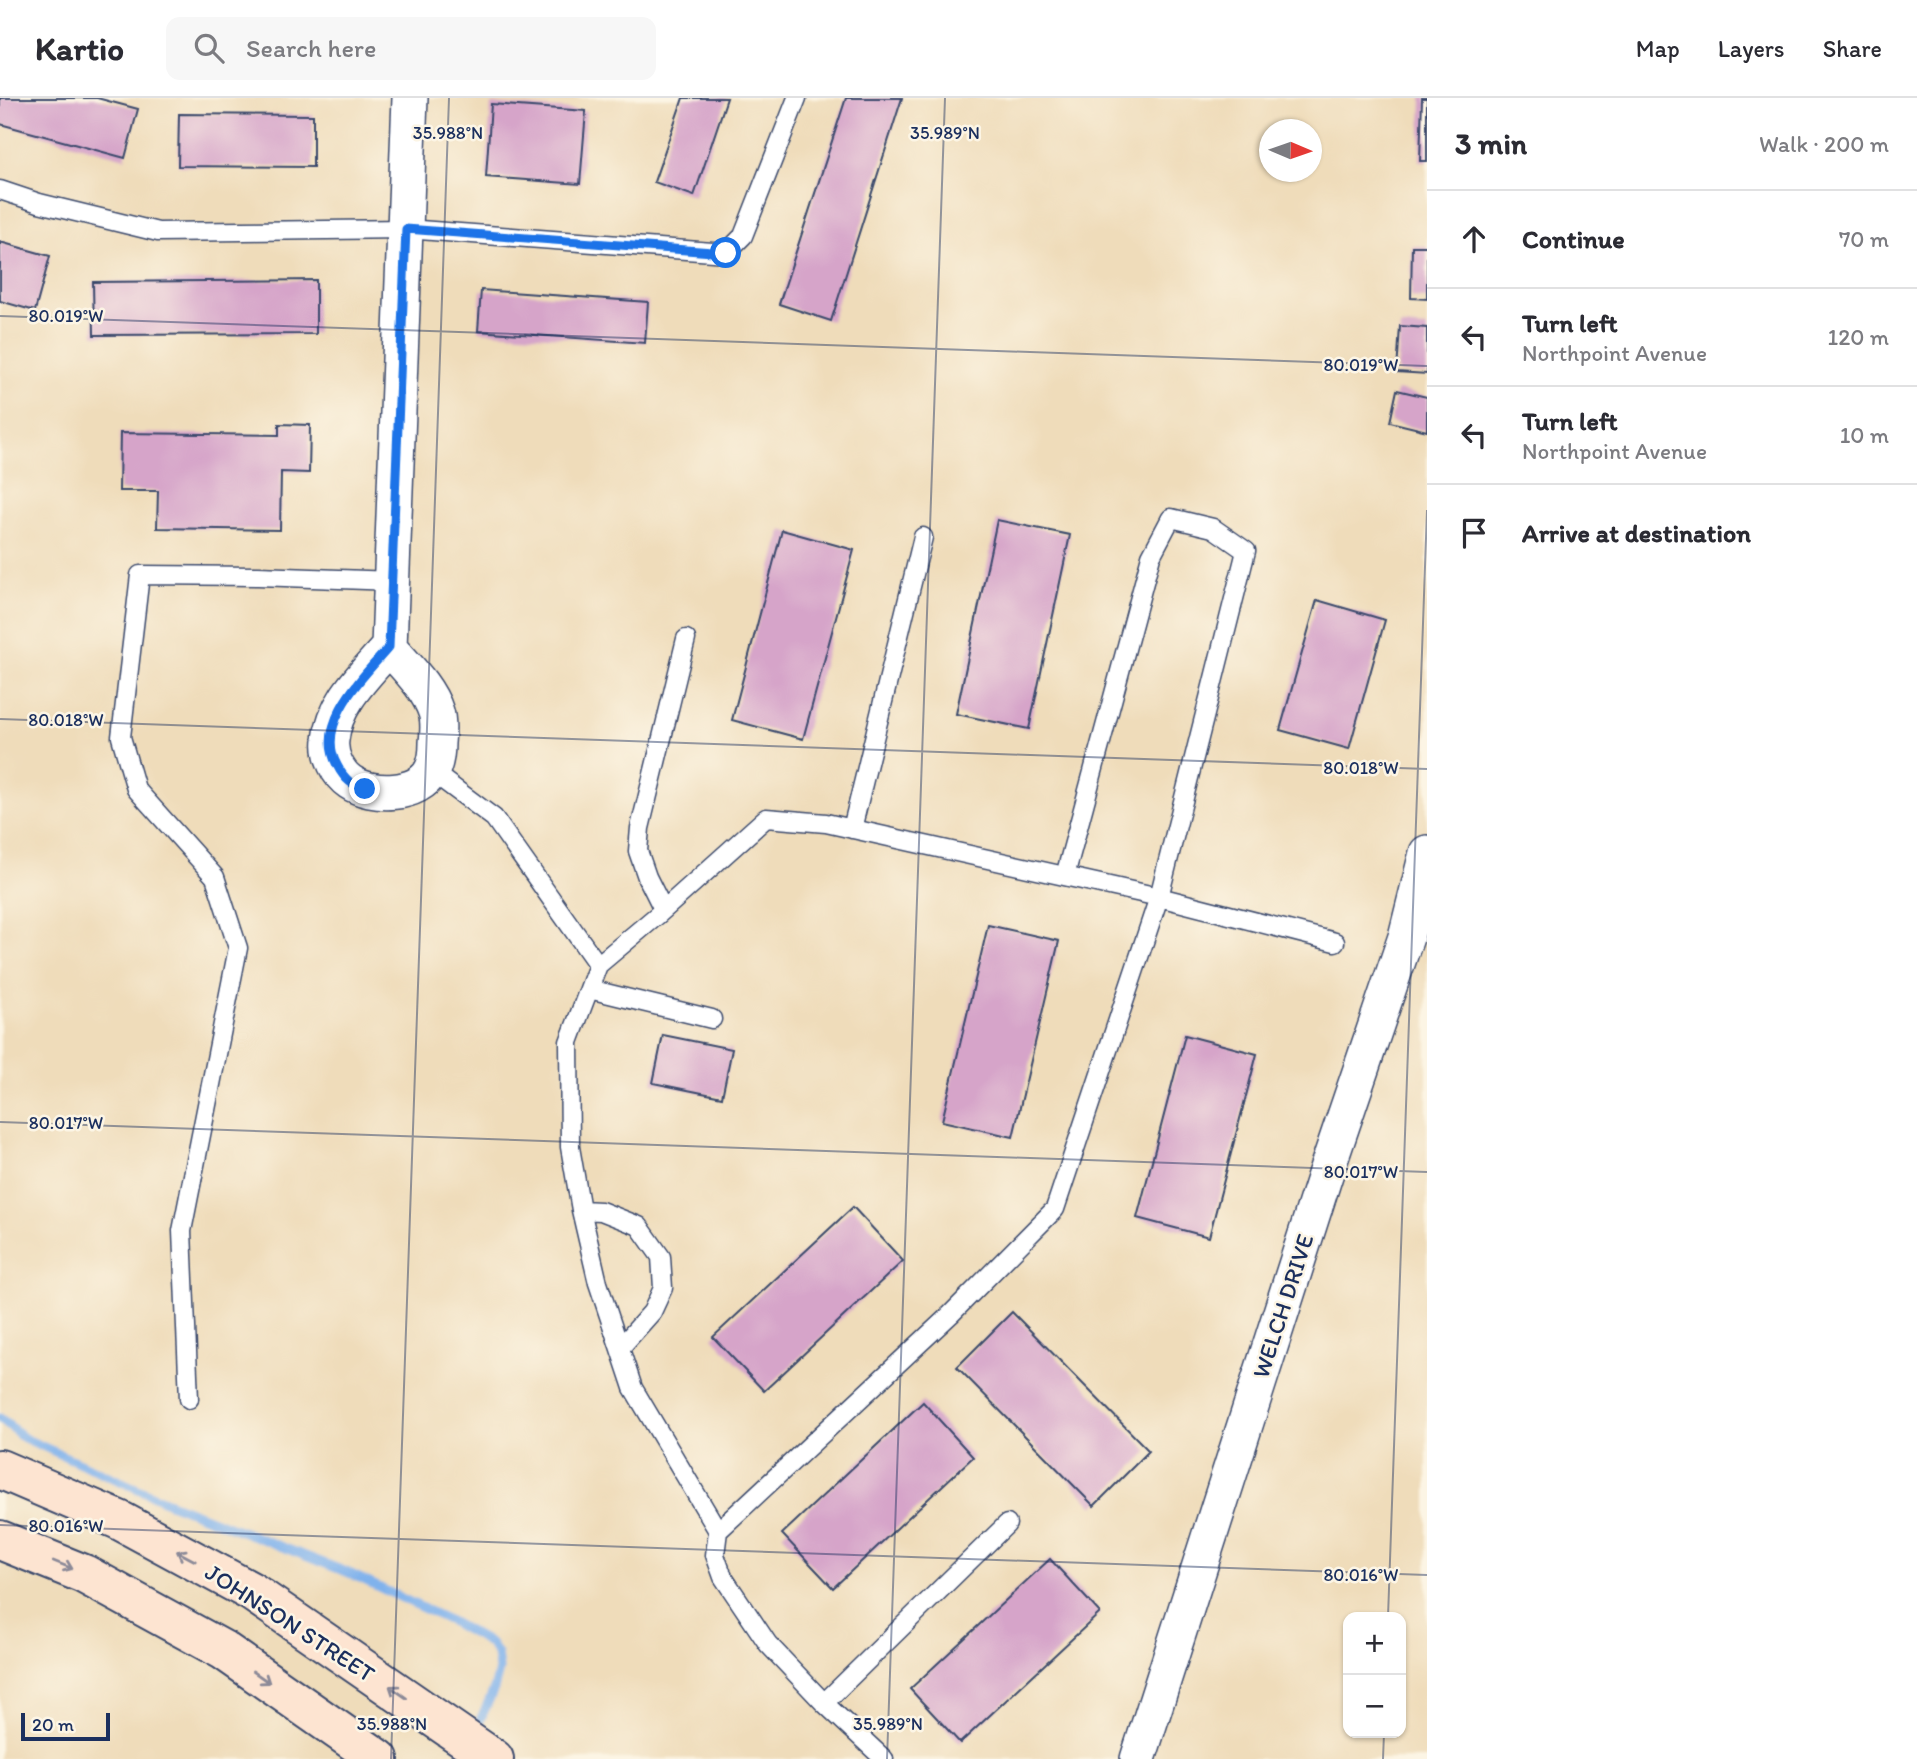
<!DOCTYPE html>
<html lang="en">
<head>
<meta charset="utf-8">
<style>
	body { margin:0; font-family:Itim,sans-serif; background:#f7f7f7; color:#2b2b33 }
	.controls { position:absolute; right:21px; bottom:21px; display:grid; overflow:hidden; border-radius:14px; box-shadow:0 2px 5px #0004 }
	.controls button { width:63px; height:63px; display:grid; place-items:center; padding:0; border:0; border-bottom:2px solid #e1e1e2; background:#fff; color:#2b2b33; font:35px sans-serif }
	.compass { position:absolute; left:1259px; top:21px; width:63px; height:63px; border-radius:50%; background:#fff; box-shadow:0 2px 5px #0004; rotate:92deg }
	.scale { position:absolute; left:21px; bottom:18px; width:89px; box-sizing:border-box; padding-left:7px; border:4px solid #1b2f5e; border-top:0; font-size:19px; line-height:24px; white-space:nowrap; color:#1b2f5e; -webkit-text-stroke:5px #fcf5e5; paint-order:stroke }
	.stop { position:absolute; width:21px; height:21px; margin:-16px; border:5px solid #1a73e8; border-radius:50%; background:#fff }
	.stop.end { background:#1a73e8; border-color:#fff; box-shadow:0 2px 7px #0008 }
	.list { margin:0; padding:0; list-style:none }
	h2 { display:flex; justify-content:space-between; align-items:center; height:91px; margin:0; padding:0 28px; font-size:30px }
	h2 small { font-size:23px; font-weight:400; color:#7c7c81 }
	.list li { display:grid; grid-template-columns:46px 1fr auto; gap:21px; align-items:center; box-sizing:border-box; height:98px; padding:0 28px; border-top:2px solid #e1e1e2 }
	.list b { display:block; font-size:26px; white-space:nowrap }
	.list p { margin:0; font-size:23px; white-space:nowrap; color:#7c7c81 }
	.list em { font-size:23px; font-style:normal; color:#7c7c81 }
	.icon { flex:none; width:38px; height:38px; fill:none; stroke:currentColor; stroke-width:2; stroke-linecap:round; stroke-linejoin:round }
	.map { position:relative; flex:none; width:1427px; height:1661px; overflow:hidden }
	header { display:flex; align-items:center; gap:42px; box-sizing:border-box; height:98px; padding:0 35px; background:#fff; border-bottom:2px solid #e1e1e2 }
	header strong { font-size:33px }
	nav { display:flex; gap:38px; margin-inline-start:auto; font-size:24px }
	.search { width:490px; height:63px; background:#f7f7f7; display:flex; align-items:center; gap:18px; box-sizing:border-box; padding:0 24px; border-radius:14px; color:#7c7c81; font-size:26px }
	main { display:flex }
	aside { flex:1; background:#fff }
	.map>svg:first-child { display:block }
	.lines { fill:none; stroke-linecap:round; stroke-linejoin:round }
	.stream { stroke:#80b2ec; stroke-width:9 }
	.building { fill:#d6a4c9 }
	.service-casing { stroke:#3b496c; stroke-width:21 }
	.minor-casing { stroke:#3b496c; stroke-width:38 }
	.secondary-casing { stroke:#3b496c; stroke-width:42 }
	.service { stroke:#fff; stroke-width:18 }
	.minor { stroke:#fff; stroke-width:35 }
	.secondary { stroke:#fde4d1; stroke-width:38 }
	.oneway { stroke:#8c8a98 }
	.route { stroke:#1a73e8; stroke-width:9 }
	.ticks { fill:none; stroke:#1b2f5e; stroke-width:2; stroke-opacity:0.45 }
	.labels { text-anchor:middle; stroke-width:5; stroke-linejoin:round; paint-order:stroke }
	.street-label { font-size:24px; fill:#1b2f5e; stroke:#fcf5e5 }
	.ticks-label { font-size:18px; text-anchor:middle; fill:#1b2f5e; stroke:#fcf5e5; stroke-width:5; stroke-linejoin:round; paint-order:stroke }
</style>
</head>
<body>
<header>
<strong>Kartio</strong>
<div class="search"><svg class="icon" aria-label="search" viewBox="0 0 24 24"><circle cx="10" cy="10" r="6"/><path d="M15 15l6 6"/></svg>Search here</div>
<nav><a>Map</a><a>Layers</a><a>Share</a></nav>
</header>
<main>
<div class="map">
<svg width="1427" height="1661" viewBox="0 0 1427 1661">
	<rect width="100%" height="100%" fill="#fcf5e5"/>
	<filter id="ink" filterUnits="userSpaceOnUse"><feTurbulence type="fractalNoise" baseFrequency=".0143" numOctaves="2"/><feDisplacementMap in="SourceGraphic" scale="14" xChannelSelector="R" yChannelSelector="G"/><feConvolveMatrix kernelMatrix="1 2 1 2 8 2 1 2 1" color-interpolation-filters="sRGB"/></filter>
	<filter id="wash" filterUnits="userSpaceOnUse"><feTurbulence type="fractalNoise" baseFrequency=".00686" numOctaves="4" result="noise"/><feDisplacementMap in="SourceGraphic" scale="28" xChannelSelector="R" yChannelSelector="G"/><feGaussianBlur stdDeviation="1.57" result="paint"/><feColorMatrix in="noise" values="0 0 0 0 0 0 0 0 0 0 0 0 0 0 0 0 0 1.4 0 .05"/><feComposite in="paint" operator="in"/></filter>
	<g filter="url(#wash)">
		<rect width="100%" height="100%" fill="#efdcba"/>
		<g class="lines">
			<path class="stream" d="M0,1320L24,1340L167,1404L349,1475L452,1524L484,1542L491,1547L497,1556L499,1572L494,1591L477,1629L480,1636"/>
		</g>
		<g id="blocks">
			<path class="building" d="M0,0H97L138,11L125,60L0,26Z
				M683,0H727L694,98L654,84Z
				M846,0H902L831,223L779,206Z
				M1422,0H1427V63H1420Z
				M491,6L586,13L580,86L486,79Z
				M179,16L313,17V69L178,68Z
				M0,144L50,158L35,213L0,203Z
				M1412,148H1427V201L1411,200Z
				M316,182V236L94,237L93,184Z
				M481,192L648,204L645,245L478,233Z
				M1400,228L1427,230V276L1397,274Z
				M1397,292L1427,299V333L1390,324Z
				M279,326L310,327L309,375L281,374L280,432L157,430L158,393H119L120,335L279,337Z
				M997,422L1070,437L1029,631L956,616Z
				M782,432L854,452L803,641L732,622Z
				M1317,502L1385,522L1349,651L1280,632Z
				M988,827L1059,843L1013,1039L942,1023Z
				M663,937L732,951L722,999L653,985Z
				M1185,937L1257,956L1209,1139L1137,1120Z
				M853,1109L903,1163L764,1293L713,1239Z
				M1012,1214L1149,1353L1094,1408L957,1269Z
				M923,1304L973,1359L833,1490L782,1436Z
				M1050,1461L1100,1515L960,1645L910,1591Z"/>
		</g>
	</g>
	<g filter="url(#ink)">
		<use href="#blocks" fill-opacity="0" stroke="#3b496c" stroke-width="2"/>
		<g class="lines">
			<defs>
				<path id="service" d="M0,92L39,105L158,134L406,131L726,155L743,138L797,0
					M431,673L494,720L598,867L660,815L766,720L826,725L1159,799L1335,844
					M852,731L923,439
					M663,811L647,779L638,753L640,730L686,541
					M598,867L569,944L570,1049L581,1112L598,1185L633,1290L718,1433L951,1216L1055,1111L1159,799L1246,453L1213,430L1171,420L1151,458L1065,778
					M589,891L712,921
					M581,1112L601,1113L639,1128L661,1159L663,1190L652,1214L620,1250
					M189,1301L182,1133L238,850L215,779L136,691L121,639L140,477L258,478L393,483
					M718,1433L715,1457L723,1479L768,1546L824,1605L884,1661
					M824,1605L1007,1426"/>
				<path id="minor" d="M389,549C405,568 428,589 436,614C439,623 438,635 437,645C437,654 436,664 432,672C419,698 372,699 350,684C338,676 329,657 331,642C334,605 366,576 389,549L410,0
					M1138,1661L1325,1077L1406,839L1427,755"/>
				<path id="secondary" d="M0,1371L119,1422L252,1494L494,1661
					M0,1442L84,1476L223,1552L379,1661"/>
			</defs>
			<use href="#service" class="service-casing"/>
			<use href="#minor" class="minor-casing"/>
			<use href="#secondary" class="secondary-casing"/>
			<use href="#service" class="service"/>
			<use href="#minor" class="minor"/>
			<use href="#secondary" class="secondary"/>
		</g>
		<defs><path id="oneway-shaft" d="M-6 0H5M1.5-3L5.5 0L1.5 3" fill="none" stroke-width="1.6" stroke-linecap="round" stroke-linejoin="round" transform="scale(1.75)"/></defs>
		<g class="oneway">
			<use href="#oneway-shaft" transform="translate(186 1458) rotate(-152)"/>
			<use href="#oneway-shaft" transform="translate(63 1467) rotate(22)"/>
			<use href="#oneway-shaft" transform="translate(261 1579) rotate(35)"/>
			<use href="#oneway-shaft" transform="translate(398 1594) rotate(-145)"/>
		</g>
	</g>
	<g class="lines" filter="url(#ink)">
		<path class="route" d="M365,691C361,689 354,687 350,684C345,680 340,673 337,667C314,625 364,578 389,549L406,131L726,155"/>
	</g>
	<path class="ticks" d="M0,218L1427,268M0,621L1427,671M0,1024L1427,1074M0,1427L1427,1477M1388,1519L1427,412M391,1661L449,0M887,1661L945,0M1383,1661L1384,1635"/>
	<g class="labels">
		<g class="street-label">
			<text transform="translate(1283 1208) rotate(-72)" y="8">WELCH DRIVE</text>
			<text transform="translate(290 1525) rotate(33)" y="8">JOHNSON STREET</text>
		</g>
	</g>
	<g class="ticks-label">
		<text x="448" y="41">35.988°N</text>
		<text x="945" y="41">35.989°N</text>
		<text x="66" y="224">80.019°W</text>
		<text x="1361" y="273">80.019°W</text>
		<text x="66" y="628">80.018°W</text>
		<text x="1361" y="676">80.018°W</text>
		<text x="66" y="1031">80.017°W</text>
		<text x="1361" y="1080">80.017°W</text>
		<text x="66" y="1434">80.016°W</text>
		<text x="1361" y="1483">80.016°W</text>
		<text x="392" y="1632">35.988°N</text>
		<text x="888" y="1632">35.989°N</text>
	</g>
</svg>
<div class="controls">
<button>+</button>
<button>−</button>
</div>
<svg class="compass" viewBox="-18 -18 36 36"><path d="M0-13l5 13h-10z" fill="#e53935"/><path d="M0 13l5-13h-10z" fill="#7c7c81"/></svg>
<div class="scale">20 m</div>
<div class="stop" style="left:726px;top:155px"></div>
<div class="stop end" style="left:365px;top:691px"></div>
</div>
<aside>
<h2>3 min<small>Walk · 200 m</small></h2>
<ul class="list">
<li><svg class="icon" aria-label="ahead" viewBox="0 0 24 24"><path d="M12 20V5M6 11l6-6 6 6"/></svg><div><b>Continue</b></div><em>70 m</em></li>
<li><svg class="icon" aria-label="left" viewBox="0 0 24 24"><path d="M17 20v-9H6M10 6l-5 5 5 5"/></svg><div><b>Turn left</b><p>Northpoint Avenue</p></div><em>120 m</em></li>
<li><svg class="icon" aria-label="left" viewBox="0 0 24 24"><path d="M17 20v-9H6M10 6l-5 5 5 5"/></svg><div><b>Turn left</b><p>Northpoint Avenue</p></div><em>10 m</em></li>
<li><svg class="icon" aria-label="arrive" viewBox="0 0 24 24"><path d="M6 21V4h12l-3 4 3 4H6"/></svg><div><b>Arrive at destination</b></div></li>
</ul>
</aside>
</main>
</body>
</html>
